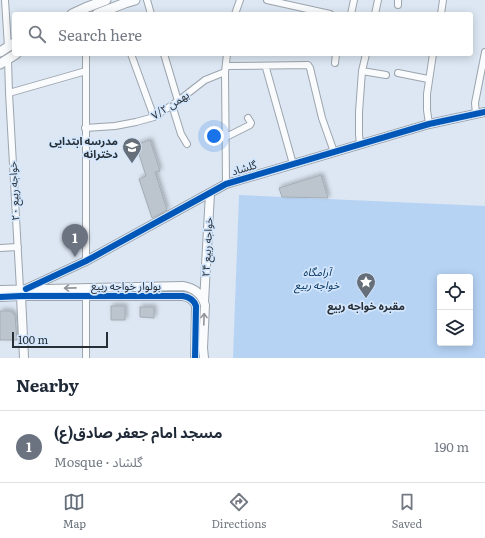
<!DOCTYPE html>
<html lang="en">
<head>
<meta charset="utf-8">
<style>
	body { margin:0; font-family:Literata,"Noto Sans Arabic",serif; background:#f2f2f3; color:#1f2937 }
	.controls { position:absolute; right:12px; bottom:12px; display:grid; overflow:hidden; border-radius:4px; box-shadow:0 2px 10px #0003 }
	.controls button { width:36px; height:36px; display:grid; place-items:center; padding:0; border:0; border-bottom:1px solid #e0e1e3; background:#fff; color:#1f2937; font:20px sans-serif }
	.scale { position:absolute; left:12px; bottom:10px; width:96px; box-sizing:border-box; padding-left:4px; border:2px solid #272f37; border-top:0; font-size:11px; line-height:14px; white-space:nowrap; color:#272f37; -webkit-text-stroke:3px #d3e6fc; paint-order:stroke }
	.you { position:absolute; left:214px; top:136px; width:14px; height:14px; margin:-10px; border:3px solid #fff; border-radius:50%; background:#1a73e8; box-shadow:0 0 0 6px #1a73e833 }
	.badge { display:grid; place-items:center; width:26px; height:26px; border-radius:50%; background:#666f79; color:#fff; font-size:13px; font-weight:700 }
	.pin { position:absolute; translate:-50% -33px; filter:drop-shadow(0 1px 2px #0008) }
	.pin::after { content:''; position:absolute; top:21px; width:14px; height:12px; background:inherit; clip-path:polygon(0 0,100% 0,50% 100%) }
	.list { margin:0; padding:0; list-style:none }
	h2 { display:flex; justify-content:space-between; align-items:center; height:52px; margin:0; padding:0 16px; font-size:17px }
	h2 small { font-size:13px; font-weight:400; color:#747a83 }
	.list li { display:grid; grid-template-columns:26px 1fr auto; gap:12px; align-items:center; box-sizing:border-box; height:72px; padding:0 16px; border-top:1px solid #e0e1e3 }
	.list b { display:block; font-size:15px; white-space:nowrap }
	.list p { margin:0; font-size:13px; white-space:nowrap; color:#747a83 }
	.list em { font-size:13px; font-style:normal; color:#747a83 }
	.icon { flex:none; width:22px; height:22px; fill:none; stroke:currentColor; stroke-width:2; stroke-linecap:round; stroke-linejoin:round }
	.map { position:relative; flex:none; width:485px; height:358px; overflow:hidden }
	.search { position:absolute; background:#fff; box-shadow:0 2px 10px #0003; left:12px; right:12px; top:12px; height:44px; display:flex; align-items:center; gap:10px; box-sizing:border-box; padding:0 14px; border-radius:4px; color:#747a83; font-size:15px }
	.sheet { height:124px; background:#fff }
	nav { display:flex; justify-content:space-around; align-items:center; box-sizing:border-box; height:56px; border-top:1px solid #e0e1e3; background:#fff; font-size:11px; color:#747a83 }
	nav a { display:grid; justify-items:center; gap:2px }
	nav .on { color:#666f79 }
	.map>svg:first-child { display:block }
	.green { fill:#b6d3f4; fill-rule:evenodd }
	.building { fill:#bcc4ce; stroke:#a4adb6; filter:url(#shadow) }
	.lines { fill:none; stroke-linecap:round; stroke-linejoin:round }
	.street-casing { stroke:#9ca4ad; stroke-width:8 }
	.secondary-casing { stroke:#9ca4ad; stroke-width:10 }
	.primary-casing { stroke:#9ca4ad; stroke-width:11 }
	.street { stroke:#fafbfd; stroke-width:6 }
	.secondary { stroke:#fafbfd; stroke-width:8 }
	.primary { stroke:#fafbfd; stroke-width:9 }
	.cycleway-casing { stroke:#d3e6fc; stroke-width:8 }
	.cycleway { stroke:#0057b8; stroke-width:6 }
	.oneway { stroke:#90959a }
	.labels { text-anchor:middle; stroke-width:3.5; stroke-linejoin:round; paint-order:stroke }
	.street-label { font-size:11px; fill:#272f37; stroke:#d3e6fc }
	.poi-label { font-size:11px; font-weight:bold; fill:#272f37; stroke:#d3e6fc; text-anchor:end }
	.park-label { font-size:11px; font-style:italic; fill:#02325f; stroke:#d3e6fc }
</style>
</head>
<body>
<div class="map">
<svg width="485" height="358" viewBox="0 0 485 358">
	<defs>
		<filter id="shadow"><feDropShadow dx="2" dy="-2" stdDeviation="2" flood-color="#0004"/></filter>
	</defs>
	<rect width="100%" height="100%" fill="#dce7f3"/>
	<path class="green" d="M239,195L485,206V358H233ZM440,277H470V343H440Z"/>
	<path class="building" d="M150,140L160,171L155,172L167,210L152,218L139,179L146,176L136,145Z
		M321,175L328,198L282,197L279,188Z
		M111,306H125V320H111Z
		M140,307H154V318L140,317Z
		M0,311H10L15,315L17,340H0Z"/>
	<g class="lines">
		<defs>
			<path id="street" d="M5,0L8,47
				M147,0L151,14
				M267,0L330,14
				M398,5V0
				M235,14L240,0
				M351,14L354,0
				M375,14L378,0
				M441,14L443,0
				M86,54V261
				M131,54L154,117
				M164,54L178,101
				M8,59L9,93L20,289
				M335,63L336,54
				M226,66L308,65L310,68L322,118L334,152
				M267,66L266,68L293,164
				M362,71L386,75
				M398,73L428,79
				M9,93L86,71
				M172,105L181,134L187,144
				M476,114L475,103L485,52
				M429,124L427,110V94L433,54
				M85,128L115,126L136,122L154,117L178,101L205,80L225,72
				M226,137L250,125L251,123L248,118
				M360,144L359,134V112L362,71L366,54
				M226,184L225,72L227,54
				M0,248L18,247
				M86,296V358"/>
			<path id="secondary" d="M26,289L86,261L226,184L429,124L485,112
				M0,290L183,286C194,288 202,294 205,305L203,348L204,358
				M21,296L24,358
				M0,297L21,296H183C189,297 194,300 196,306L195,358
				M204,302L210,193"/>
			<path id="primary" d="M72,14L85,8L106,0
				M97,14L125,3L135,0
				M0,52L14,43
				M0,64L16,54"/>
		</defs>
		<use href="#street" class="street-casing"/>
		<use href="#secondary" class="secondary-casing"/>
		<use href="#primary" class="primary-casing"/>
		<use href="#street" class="street"/>
		<use href="#secondary" class="secondary"/>
		<use href="#primary" class="primary"/>
		<defs>
			<path id="cycleway" d="M26,289L86,261L226,184L429,124L485,112
				M0,297L21,296H183C189,297 194,300 196,306L195,358"/>
		</defs>
		<use href="#cycleway" class="cycleway-casing"/>
		<use href="#cycleway" class="cycleway"/>
	</g>
	<defs><path id="oneway-shaft" d="M-6 0H5M1.5-3L5.5 0L1.5 3" fill="none" stroke-width="1.6" stroke-linecap="round" stroke-linejoin="round"/></defs>
	<g class="oneway">
		<use href="#oneway-shaft" transform="translate(70 288) rotate(179)"/>
		<use href="#oneway-shaft" transform="translate(204 319) rotate(-88)"/>
	</g>
	<defs>
		<symbol id="school-pin" viewBox="-11 -11 22 30"><path d="M0 17L-7.5 6A9.5 9.5 0 1 1 7.5 6Z" fill="#666f79" stroke="#d3e6fc"/><path d="M0-5L7-2L0 1L-7-2ZM-4 1L0 2.5L4 1V4Q0 6-4 4Z" fill="#fff"/></symbol>
		<symbol id="sight-pin" viewBox="-11 -11 22 30"><path d="M0 17L-7.5 6A9.5 9.5 0 1 1 7.5 6Z" fill="#666f79" stroke="#d3e6fc"/><path d="M0-6L1.8-2.2L6-1.7L2.9 1.2L3.7 5.4L0 3.3L-3.7 5.4L-2.9 1.2L-6-1.7L-1.8-2.2Z" fill="#fff"/></symbol>
	</defs>
	<g fill-rule="evenodd">
		<use href="#school-pin" x="121" y="136" width="22" height="30"/>
		<use href="#sight-pin" x="355" y="271" width="22" height="30"/>
	</g>
	<g class="labels">
		<g class="street-label">
			<text transform="translate(170 105) rotate(-33)" y="4">بهمن ۷/۲</text>
			<text transform="translate(244 168) rotate(-17)" y="4">گلشاد</text>
			<text transform="translate(14 191) rotate(-93)" y="4">خواجه ربیع ۲۰</text>
			<text transform="translate(207 247) rotate(-87)" y="4">خواجه ربیع ۲۴</text>
			<text x="126" y="290">بولوار خواجه ربیع</text>
		</g>
		<g class="poi-label">
			<text x="118" y="145">مدرسه ابتدایی<tspan x="118" dy="13">دخترانه</tspan></text>
			<text x="366" y="310" text-anchor="middle">مقبره خواجه ربیع</text>
		</g>
		<g class="park-label">
			<text x="317" y="276">آرامگاه<tspan x="317" dy="13">خواجه ربیع</tspan></text>
		</g>
	</g>
</svg>
<div class="controls">
<button><svg class="icon" aria-label="locate" viewBox="0 0 24 24"><circle cx="12" cy="12" r="6"/><path d="M12 2v4M12 18v4M2 12h4M18 12h4"/></svg></button>
<button><svg class="icon" aria-label="layers" viewBox="0 0 24 24"><path d="M12 4l9 5-9 5-9-5zM3 14l9 5 9-5"/></svg></button>
</div>
<div class="scale">100 m</div>
<div class="you"></div>
<div class="pin badge" style="left:75px;top:257px;background:#6b7280">1</div>
<div class="search"><svg class="icon" aria-label="search" viewBox="0 0 24 24"><circle cx="10" cy="10" r="6"/><path d="M15 15l6 6"/></svg>Search here</div>
</div>
<section class="sheet">
<h2>Nearby<small></small></h2>
<ul class="list">
<li><span class="badge" style="background:#6b7280">1</span><div><b>مسجد امام جعفر صادق(ع)</b><p>Mosque · گلشاد</p></div><em>190 m</em></li>
</ul>
</section>
<nav>
<a class="on"><svg class="icon" aria-label="map" viewBox="0 0 24 24"><path d="M3 6l6-2 6 2 6-2v14l-6 2-6-2-6 2zM9 4v14M15 6v14"/></svg>Map</a>
<a><svg class="icon" aria-label="directions" viewBox="0 0 24 24"><path d="M12 3l9 9-9 9-9-9zM9 14v-3h6M13 9l2 2-2 2"/></svg>Directions</a>
<a><svg class="icon" aria-label="saved" viewBox="0 0 24 24"><path d="M7 4h10v16l-5-4-5 4z"/></svg>Saved</a>
</nav>
</body>
</html>
